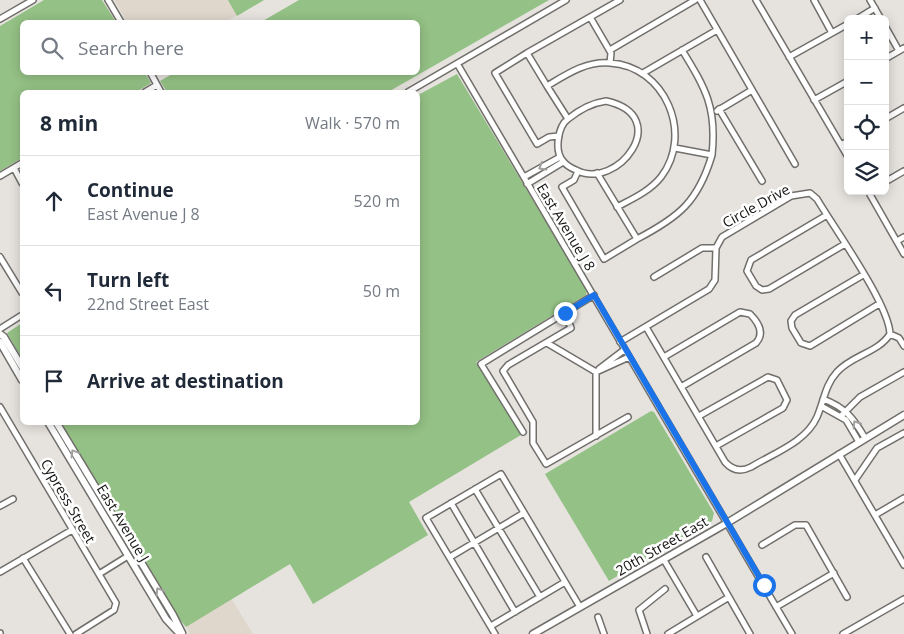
<!DOCTYPE html>
<html lang="en">
<head>
<meta charset="utf-8">
<style>
	body { margin:0; font-family:"Open Sans",sans-serif; background:#f6f6f7; color:#1f2937 }
	.controls { position:absolute; right:15px; top:15px; display:grid; overflow:hidden; border-radius:8px; box-shadow:0 2px 12px #0003 }
	.controls button { width:45px; height:45px; display:grid; place-items:center; padding:0; border:0; border-bottom:1px solid #e0e1e3; background:#fff; color:#1f2937; font:25px sans-serif }
	.stop { position:absolute; width:15px; height:15px; margin:-11px; border:4px solid #1a73e8; border-radius:50%; background:#fff }
	.stop.end { background:#1a73e8; border-color:#fff; box-shadow:0 1px 5px #0008 }
	.list { margin:0; padding:0; list-style:none }
	h2 { display:flex; justify-content:space-between; align-items:center; height:65px; margin:0; padding:0 20px; font-size:21px }
	h2 small { font-size:16px; font-weight:400; color:#747a83 }
	.list li { display:grid; grid-template-columns:32px 1fr auto; gap:15px; align-items:center; box-sizing:border-box; height:90px; padding:0 20px; border-top:1px solid #e0e1e3 }
	.list b { display:block; font-size:19px; white-space:nowrap }
	.list p { margin:0; font-size:16px; white-space:nowrap; color:#747a83 }
	.list em { font-size:16px; font-style:normal; color:#747a83 }
	.icon { flex:none; width:28px; height:28px; fill:none; stroke:currentColor; stroke-width:2; stroke-linecap:round; stroke-linejoin:round }
	.map { position:relative; flex:none; width:904px; height:634px; overflow:hidden }
	.search { position:absolute; background:#fff; box-shadow:0 2px 12px #0003; left:20px; top:20px; width:400px; height:55px; display:flex; align-items:center; gap:12px; box-sizing:border-box; padding:0 18px; border-radius:8px; color:#747a83; font-size:19px }
	.panel { position:absolute; background:#fff; box-shadow:0 2px 12px #0003; left:20px; top:90px; width:400px; height:335px; border-radius:8px }
	.map>svg:first-child { display:block }
	.built { fill:#dfd7cc }
	.green { fill:#94c185 }
	.lines { fill:none; stroke-linecap:round; stroke-linejoin:round }
	.minor-casing { stroke:#716f6b; stroke-width:8 }
	.major-casing { stroke:#716f6b; stroke-width:9 }
	.minor { stroke:#fff; stroke-width:5 }
	.major { stroke:#fff; stroke-width:6 }
	.oneway { stroke:#a1a09f }
	.route { stroke:#1a73e8; stroke-width:6 }
	.labels { text-anchor:middle; stroke-width:5; stroke-linejoin:round; paint-order:stroke }
	.street-label { font-size:14px; fill:#131210; stroke:#fff }
</style>
</head>
<body>
<div class="map">
<svg width="904" height="634" viewBox="0 0 904 634">
	<rect width="100%" height="100%" fill="#e6e3df"/>
	<path class="built" d="M114,0H264L225,22H127Z
		M231,598L253,634H190L186,626Z"/>
	<path class="green" d="M44,0H102L116,22H22V72L145,73L151,83L136,92H22V158L0,171V26Z
		M228,0H264L237,16Z
		M299,0H549L388,92H167L160,81L174,73L418,72V22H261Z
		M457,74L587,290L586,295L476,362L521,435L409,502L428,535L313,604L290,564L186,627L173,611L60,423L418,422V95Z
		M22,323V359L7,333Z
		M651,411L654,412L714,513L712,521L609,581L545,474Z"/>
	<g class="lines">
		<defs>
			<path id="minor" d="M108,0L121,22
				M700,0L795,164
				M756,0L848,157
				M814,0L832,33
				M870,0L881,19
				M590,17L611,53L610,63
				M0,19L33,0
				M857,19L875,8
				M885,26L899,51
				M610,50L695,0
				M527,53L495,73L537,144L549,137L559,136
				M789,57L848,24
				M885,59L904,48
				M458,65L792,634
				M150,72L161,92
				M643,73L717,30
				M547,86L527,53L620,0
				M145,92L157,85
				M408,92L566,0
				M814,100L848,81
				M606,101C675,116 617,192 576,170C571,168 566,165 563,161C554,151 558,126 568,119C579,110 592,103 606,101Z
				M719,109L762,181
				M717,111L752,90
				M568,119L547,86C567,74 586,61 610,63C665,66 694,134 661,177C650,191 632,199 617,207
				M885,119L904,108
				M841,145L848,141
				M675,148L712,155C717,108 706,89 682,50
				M14,168L22,183
				M578,171L574,180L562,187L604,259L637,239L597,173
				M0,176L22,163
				M524,177L560,157
				M885,182L904,171
				M527,184L563,162
				M868,191L904,254
				M827,215L751,260L747,271L756,286L762,290L769,289L845,244
				M637,239C679,217 698,202 712,155
				M897,241L904,237
				M0,257L22,293
				M863,275L795,315L791,321L792,328L801,343L810,346L879,304
				M654,277L702,248H716
				M565,313L571,328L508,365L503,371L533,422V443L546,464L628,417
				M646,327L725,462C732,470 741,472 751,467C774,453 806,442 817,417C824,401 825,385 837,372C852,355 878,353 890,334
				M0,329L22,315
				M620,342L709,289L715,280L716,248L722,237L791,196L810,193L817,199C834,228 889,304 890,334L899,338L904,346
				M547,343L596,372V436
				M664,357L740,312L750,314C758,322 765,333 756,343L681,387
				M599,369L624,350
				M596,372L629,357
				M823,399C845,407 854,419 865,438
				M821,406L846,420L859,442
				M0,407L116,603L114,610L76,634
				M699,416L768,377L777,380L787,400L783,408L716,446
				M841,416L860,397L904,372
				M523,432L481,364L594,295
				M839,454L904,565
				M855,480L877,448L904,433
				M475,489L540,597
				M451,503L515,612
				M0,506L13,499
				M875,515L904,498
				M762,545L795,525H806L847,597
				M450,557L524,513
				M706,557L750,634
				M23,558L70,634
				M664,560L697,616
				M0,572L72,530
				M99,574L128,556
				M776,607L834,573
				M598,617L604,634
				M491,626L565,582
				M0,633V634
				M495,634L426,518L501,474L580,607
				M647,634L639,610L665,589
				M668,634L729,597
				M843,634L904,599"/>
			<path id="major" d="M0,334L4,337L22,367
				M0,342L22,380
				M48,422L166,619L180,634
				M56,422L173,615L182,633
				M533,634L727,523L904,415"/>
		</defs>
		<use href="#minor" class="minor-casing"/>
		<use href="#major" class="major-casing"/>
		<use href="#minor" class="minor"/>
		<use href="#major" class="major"/>
	</g>
	<defs><path id="oneway-chevron" d="M-2-3.5L2.5 0L-2 3.5" fill="none" stroke-width="1.6" stroke-linecap="round" stroke-linejoin="round" transform="scale(1.25)"/></defs>
	<g class="oneway">
		<use href="#oneway-chevron" transform="translate(542 167) rotate(150)"/>
		<use href="#oneway-chevron" transform="translate(856 424) rotate(-122)"/>
		<use href="#oneway-chevron" transform="translate(74 453) rotate(-121)"/>
		<use href="#oneway-chevron" transform="translate(159 591) rotate(-122)"/>
	</g>
	<g class="lines">
		<path class="route" d="M565,313L594,295L764,585"/>
	</g>
	<g class="labels">
		<g class="street-label">
			<text transform="translate(756 206) rotate(-29)" y="5">Circle Drive</text>
			<text transform="translate(566 227) rotate(59)" y="5">East Avenue J 8</text>
			<text transform="translate(68 501) rotate(60)" y="5">Cypress Street</text>
			<text transform="translate(123 523) rotate(59)" y="5">East Avenue J</text>
			<text transform="translate(662 546) rotate(-30)" y="5">20th Street East</text>
		</g>
	</g>
</svg>
<div class="controls">
<button>+</button>
<button>−</button>
<button><svg class="icon" aria-label="locate" viewBox="0 0 24 24"><circle cx="12" cy="12" r="6"/><path d="M12 2v4M12 18v4M2 12h4M18 12h4"/></svg></button>
<button><svg class="icon" aria-label="layers" viewBox="0 0 24 24"><path d="M12 4l9 5-9 5-9-5zM3 14l9 5 9-5"/></svg></button>
</div>
<div class="stop" style="left:764px;top:585px"></div>
<div class="stop end" style="left:565px;top:313px"></div>
<div class="search"><svg class="icon" aria-label="search" viewBox="0 0 24 24"><circle cx="10" cy="10" r="6"/><path d="M15 15l6 6"/></svg>Search here</div>
<section class="panel">
<h2>8 min<small>Walk · 570 m</small></h2>
<ul class="list">
<li><svg class="icon" aria-label="ahead" viewBox="0 0 24 24"><path d="M12 20V5M6 11l6-6 6 6"/></svg><div><b>Continue</b><p>East Avenue J 8</p></div><em>520 m</em></li>
<li><svg class="icon" aria-label="left" viewBox="0 0 24 24"><path d="M17 20v-9H6M10 6l-5 5 5 5"/></svg><div><b>Turn left</b><p>22nd Street East</p></div><em>50 m</em></li>
<li><svg class="icon" aria-label="arrive" viewBox="0 0 24 24"><path d="M6 21V4h12l-3 4 3 4H6"/></svg><div><b>Arrive at destination</b></div></li>
</ul>
</section>
</div>
</body>
</html>
